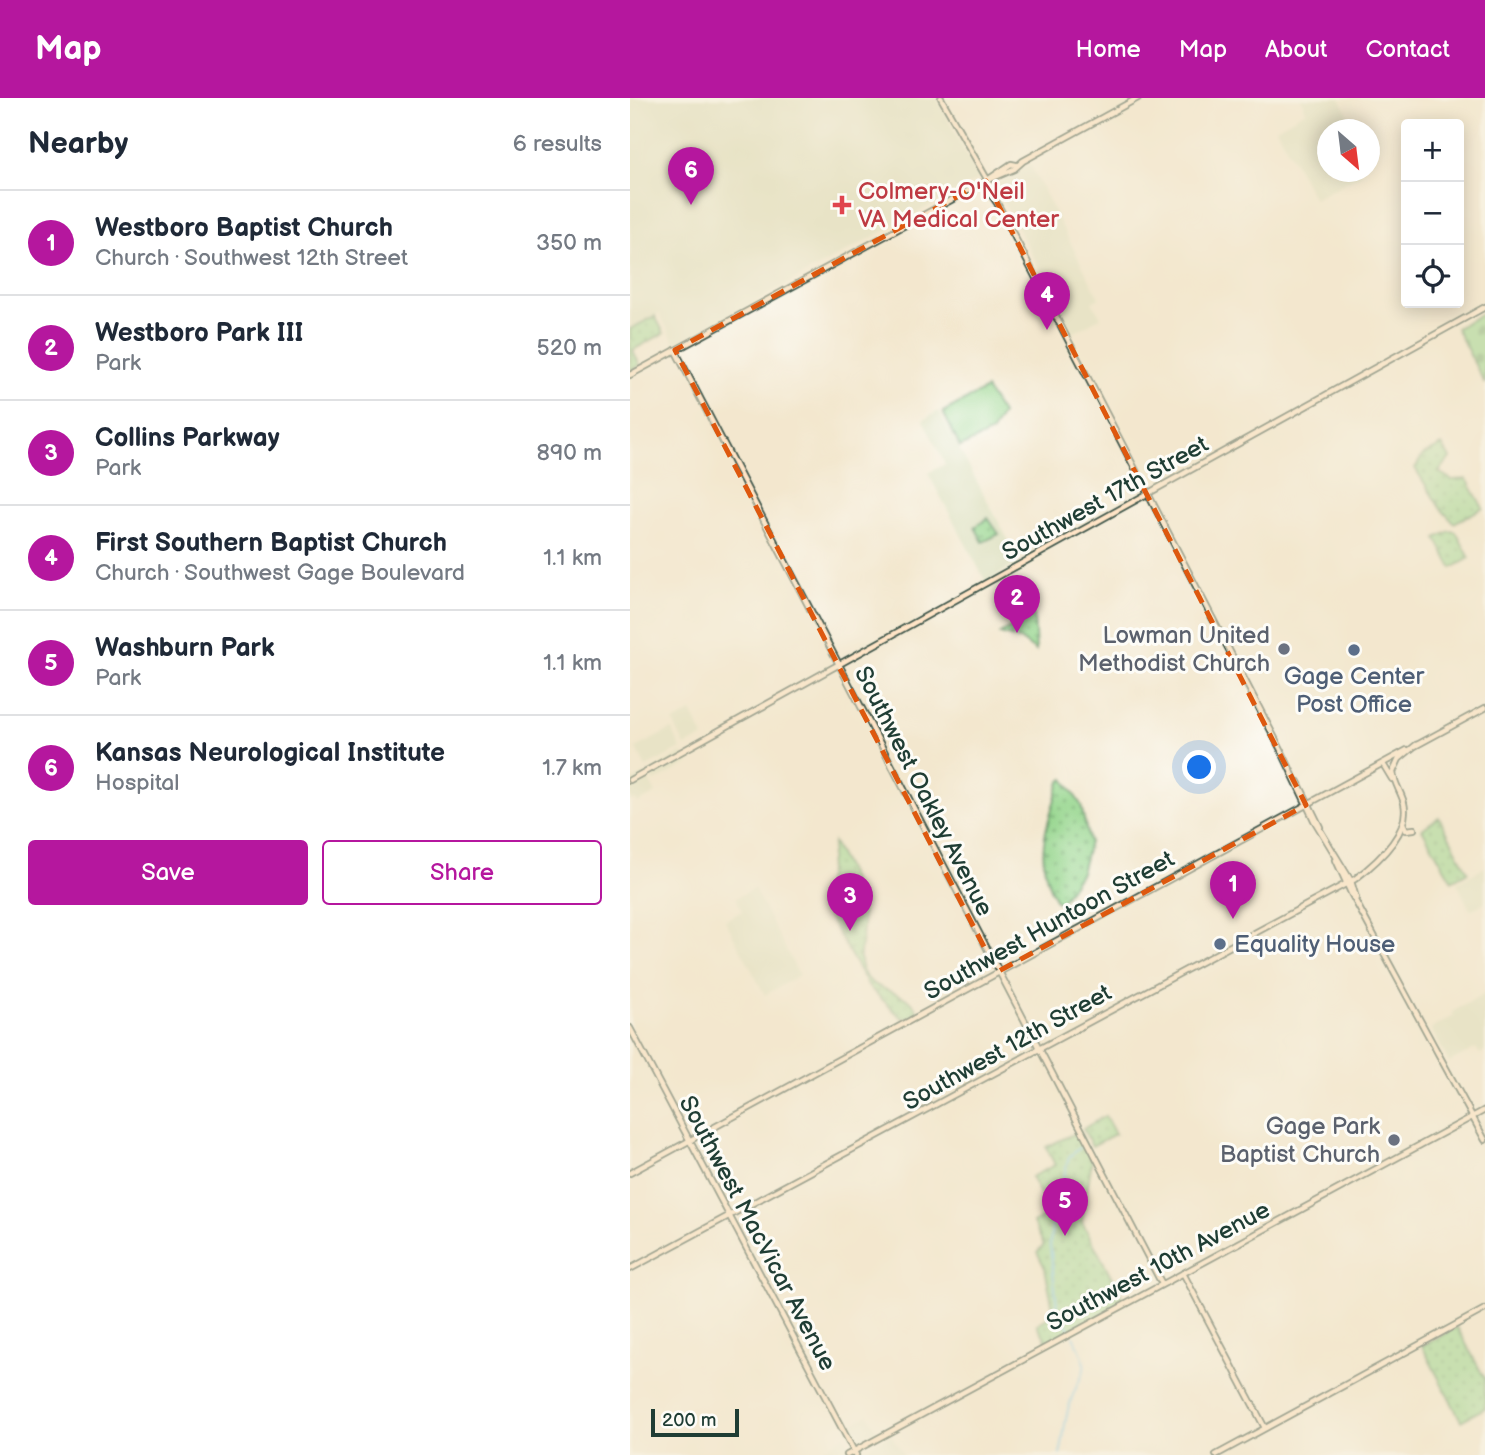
<!DOCTYPE html>
<html lang="en">
<head>
<meta charset="utf-8">
<style>
	body { margin:0; font-family:"Balsamiq Sans",sans-serif; background:#f2f2f3; color:#1f2937 }
	.controls { position:absolute; right:21px; top:21px; display:grid; overflow:hidden; border-radius:7px; box-shadow:0 4px 18px #0003 }
	.controls button { width:63px; height:63px; display:grid; place-items:center; padding:0; border:0; border-bottom:2px solid #e0e1e3; background:#fff; color:#1f2937; font:35px sans-serif }
	.compass { position:absolute; left:687px; top:21px; width:63px; height:63px; border-radius:50%; background:#fff; box-shadow:0 4px 18px #0003; rotate:152deg }
	.scale { position:absolute; left:21px; bottom:18px; width:88px; box-sizing:border-box; padding-left:7px; border:4px solid #1f3d34; border-top:0; font-size:19px; line-height:24px; white-space:nowrap; color:#1f3d34; -webkit-text-stroke:5px #fdfcf7; paint-order:stroke }
	.you { position:absolute; left:570px; top:670px; width:24px; height:24px; margin:-18px; border:5px solid #fff; border-radius:50%; background:#1a73e8; box-shadow:0 0 0 10px #1a73e833 }
	.badge { display:grid; place-items:center; width:46px; height:46px; border-radius:50%; background:#b5179e; color:#fff; font-size:23px; font-weight:700 }
	.pin { position:absolute; translate:-50% -58px; filter:drop-shadow(0 2px 4px #0008) }
	.pin::after { content:''; position:absolute; top:37px; width:24px; height:21px; background:inherit; clip-path:polygon(0 0,100% 0,50% 100%) }
	.list { margin:0; padding:0; list-style:none }
	h2 { display:flex; justify-content:space-between; align-items:center; height:91px; margin:0; padding:0 28px; font-size:30px }
	h2 small { font-size:23px; font-weight:400; color:#747a83 }
	.list li { display:grid; grid-template-columns:46px 1fr auto; gap:21px; align-items:center; box-sizing:border-box; height:105px; padding:0 28px; border-top:2px solid #e0e1e3 }
	.list b { display:block; font-size:26px; white-space:nowrap }
	.list p { margin:0; font-size:23px; white-space:nowrap; color:#747a83 }
	.list em { font-size:23px; font-style:normal; color:#747a83 }
	.actions { display:flex; gap:14px; padding:21px 28px }
	.actions a { flex:1; padding:16px 0; border:2px solid #b5179e; border-radius:7px; text-align:center; font-size:24px; color:#b5179e }
	.actions .main { background:#b5179e; color:#fff }
	.icon { flex:none; width:38px; height:38px; fill:none; stroke:currentColor; stroke-width:2; stroke-linecap:round; stroke-linejoin:round }
	.map { position:relative; flex:none; width:855px; height:1357px; overflow:hidden }
	header { display:flex; align-items:center; gap:42px; box-sizing:border-box; height:98px; padding:0 35px; background:#b5179e; color:#fff }
	header strong { font-size:33px }
	nav { display:flex; gap:38px; margin-inline-start:auto; font-size:24px }
	main { display:flex }
	aside { flex:1; background:#fff }
	.map>svg:first-child { display:block }
	.built { fill:#dbdebc }
	.green { fill:url(#green-dots); stroke:#5a8960; stroke-width:2 }
	.cemetery { fill:url(#cemetery-stones); stroke:#5a8960; stroke-width:2 }
	.pitch { fill:#94d58c; stroke:#5a8960; stroke-width:2 }
	.lines { fill:none; stroke-linecap:round; stroke-linejoin:round }
	.stream { stroke:#6dc2e9; stroke-width:2 }
	.secondary-casing { stroke:#3f564b; stroke-width:8 }
	.secondary { stroke:#ffe4c6; stroke-width:4.5 }
	.marked { fill:none; stroke:#de580e; stroke-width:5; stroke-dasharray:14 9; stroke-linejoin:round }
	.health-dot { fill:#e0444e; stroke:#fdfcf7; stroke-width:2.5 }
	.worship-dot { fill:#6b7280; stroke:#fdfcf7; stroke-width:2.5 }
	.service-dot { fill:#5c6f8a; stroke:#fdfcf7; stroke-width:2.5 }
	.labels { text-anchor:middle; stroke-width:6; stroke-linejoin:round; paint-order:stroke }
	.health-label { font-size:24px; fill:#be3a42; stroke:#fdfcf7; text-anchor:start }
	.street-label { font-size:24px; fill:#1f3d34; stroke:#fdfcf7 }
	.worship-label { font-size:24px; fill:#5b616d; stroke:#fdfcf7; text-anchor:end }
	.service-label { font-size:24px; fill:#4e5e75; stroke:#fdfcf7 }
</style>
</head>
<body>
<header>
<strong>Map</strong>
<nav><a>Home</a><a>Map</a><a>About</a><a>Contact</a></nav>
</header>
<main>
<aside>
<h2>Nearby<small>6 results</small></h2>
<ul class="list">
<li><span class="badge">1</span><div><b>Westboro Baptist Church</b><p>Church · Southwest 12th Street</p></div><em>350 m</em></li>
<li><span class="badge">2</span><div><b>Westboro Park III</b><p>Park</p></div><em>520 m</em></li>
<li><span class="badge">3</span><div><b>Collins Parkway</b><p>Park</p></div><em>890 m</em></li>
<li><span class="badge">4</span><div><b>First Southern Baptist Church</b><p>Church · Southwest Gage Boulevard</p></div><em>1.1 km</em></li>
<li><span class="badge">5</span><div><b>Washburn Park</b><p>Park</p></div><em>1.1 km</em></li>
<li><span class="badge">6</span><div><b>Kansas Neurological Institute</b><p>Hospital</p></div><em>1.7 km</em></li>
</ul>
<div class="actions"><a class="main">Save</a><a>Share</a></div>
</aside>
<div class="map">
<svg width="855" height="1357" viewBox="0 0 855 1357">
	<defs>
		<pattern id="green-dots" width="8" height="8" patternUnits="userSpaceOnUse" patternTransform="scale(1.75)"><rect width="8" height="8" fill="#94d58c"/><path d="M2 2h.1M6 6h.1" fill="none" stroke="#78ae73" stroke-width="1.8" stroke-linecap="round"/></pattern>
		<pattern id="cemetery-stones" width="16" height="16" patternUnits="userSpaceOnUse" patternTransform="scale(1.75)"><rect width="16" height="16" fill="#94d58c"/><path d="M2 7V4a2 2 0 0 1 4 0v3zM10 15v-3a2 2 0 0 1 4 0v3z" fill="#78ae73"/></pattern>
	</defs>
	<rect width="100%" height="100%" fill="#fdfcf7"/>
	<filter id="ink" filterUnits="userSpaceOnUse"><feTurbulence type="fractalNoise" baseFrequency=".0143" numOctaves="2"/><feDisplacementMap in="SourceGraphic" scale="14" xChannelSelector="R" yChannelSelector="G"/><feConvolveMatrix kernelMatrix="1 2 1 2 8 2 1 2 1" color-interpolation-filters="sRGB"/></filter>
	<filter id="wash" filterUnits="userSpaceOnUse"><feTurbulence type="fractalNoise" baseFrequency=".00686" numOctaves="4" result="noise"/><feDisplacementMap in="SourceGraphic" scale="28" xChannelSelector="R" yChannelSelector="G"/><feGaussianBlur stdDeviation="1.57" result="paint"/><feColorMatrix in="noise" values="0 0 0 0 0 0 0 0 0 0 0 0 0 0 0 0 0 1.4 0 .05"/><feComposite in="paint" operator="in"/></filter>
	<g filter="url(#wash)">
		<rect width="100%" height="100%" fill="#f3e7ce"/>
		<path class="built" d="M0,0H307L349,81L46,247L29,215L0,231Z
			M671,0H710L726,31L698,32V74H735L684,101L646,30L676,13Z
			M400,66L469,200L462,204L471,219L443,235L365,87Z
			M309,313L390,464L356,484L298,375L315,366L293,322Z
			M61,614L74,639L55,648L43,624Z
			M42,631L51,651L16,669L6,650Z
			M52,655L59,665L24,684L20,673Z
			M15,676L26,695L7,705L4,701L0,703V684Z
			M855,769V805L840,812L827,785Z
			M124,790L169,877L135,897L95,822L112,813L106,800Z
			M855,896V953L850,956L846,950L819,964L801,931L824,918L822,914Z
			M238,1316L249,1337L226,1350L215,1329Z
			M261,1336L274,1357H228L229,1353Z
			M215,1337L220,1353L213,1357H184Z"/>
		<path class="green" d="M25,218L34,235L3,252L10,267L0,273V231Z
			M812,347L820,360L809,374L822,382L837,381L853,410L824,425L810,410L785,370L793,357Z
			M358,420L369,436L353,444L345,429Z
			M820,433L826,434L840,460L822,470L806,440Z
			M404,517L406,553L391,542L370,536Z
			M434,681L451,707L459,744L451,774L431,804L426,803C402,759 417,729 430,684Z
			M809,719L838,774L822,783L792,731Z
			M203,745C215,769 231,793 233,821C235,838 225,857 233,874C245,897 278,890 288,914L278,921L271,919L239,889L198,818L194,795Z
			M475,1018L485,1036L462,1048L453,1031Z
			M449,1033L462,1062L452,1124L493,1200L489,1207L418,1245L407,1226L424,1216L415,1170L407,1154L414,1147L403,1125L420,1115L401,1079L425,1067L416,1049Z
			M827,1229L855,1281V1310L831,1323L792,1248Z"/>
		<path class="cemetery" d="M855,214V286L826,230Z"/>
		<path class="pitch" d="M356,291L372,316L362,334L330,349L313,314Z"/>
		<g class="lines">
			<path class="stream" d="M440,1233L427,1208L420,1147L423,1119L439,1059L453,1047
				M430,1357C434,1341 434,1324 439,1308C450,1271 465,1278 443,1238"/>
		</g>
	</g>
	<g filter="url(#ink)">
		<g class="lines">
			<defs>
				<path id="secondary" d="M311,0L361,88L367,105
					M356,83L357,91L367,105L652,654L684,722L721,783L726,800
					M356,83L384,71L393,63L508,0
					M45,252L532,1186
					M0,277L356,83L381,66L386,67
					M785,648L855,610
					M753,666L762,681
					M0,682L855,209
					M668,684L690,729
					M773,725L776,732L784,731
					M706,762L721,795L855,1042
					M0,930L226,1357
					M0,1075L777,652
					M0,1171L725,781C746,765 781,735 774,705C771,694 764,685 763,674L769,661L786,647
					M553,1175L635,1330
					M217,1357L855,1012
					M586,1357L855,1211"/>
			</defs>
			<use href="#secondary" class="secondary-casing"/>
			<use href="#secondary" class="secondary"/>
		</g>
	</g>
	<path d="M0 0H855V1357H0ZM356,83L676,707L367,874L45,252Z" fill="#f3e7ce" fill-opacity=".55" fill-rule="evenodd"/>
	<path class="marked" d="M356,83L676,707L367,874L45,252Z"/>
	<path class="health-dot" d="M208.5 96.5h7v7h7v7h-7v7h-7v-7h-7v-7h7z"/>
	<g class="worship-dot">
		<circle cx="654" cy="551" r="7"/>
		<circle cx="764" cy="1042" r="7"/>
	</g>
	<g class="service-dot">
		<circle cx="724" cy="552" r="7"/>
		<circle cx="590" cy="846" r="7"/>
	</g>
	<g class="labels">
		<g class="health-label">
			<text x="228" y="101">Colmery-O'Neil<tspan x="228" dy="28">VA Medical Center</tspan></text>
		</g>
		<g class="street-label">
			<text transform="translate(475 400) rotate(-29)" y="8">Southwest 17th Street</text>
			<text transform="translate(294 693) rotate(63)" y="8">Southwest Oakley Avenue</text>
			<text transform="translate(419 827) rotate(-29)" y="8">Southwest Huntoon Street</text>
			<text transform="translate(377 949) rotate(-29)" y="8">Southwest 12th Street</text>
			<text transform="translate(128 1135) rotate(62)" y="8">Southwest MacVicar Avenue</text>
			<text transform="translate(528 1168) rotate(-28)" y="8">Southwest 10th Avenue</text>
		</g>
		<g class="worship-label">
			<text x="640" y="545">Lowman United<tspan x="640" dy="28">Methodist Church</tspan></text>
			<text x="750" y="1036">Gage Park<tspan x="750" dy="28">Baptist Church</tspan></text>
		</g>
		<g class="service-label">
			<text x="724" y="586">Gage Center<tspan x="724" dy="28">Post Office</tspan></text>
			<text x="604" y="854" text-anchor="start">Equality House</text>
		</g>
	</g>
</svg>
<div class="controls">
<button>+</button>
<button>−</button>
<button><svg class="icon" aria-label="locate" viewBox="0 0 24 24"><circle cx="12" cy="12" r="6"/><path d="M12 2v4M12 18v4M2 12h4M18 12h4"/></svg></button>
</div>
<svg class="compass" viewBox="-18 -18 36 36"><path d="M0-13l5 13h-10z" fill="#e53935"/><path d="M0 13l5-13h-10z" fill="#747a83"/></svg>
<div class="scale">200 m</div>
<div class="you"></div>
<div class="pin badge" style="left:603px;top:821px">1</div>
<div class="pin badge" style="left:387px;top:535px">2</div>
<div class="pin badge" style="left:220px;top:833px">3</div>
<div class="pin badge" style="left:417px;top:232px">4</div>
<div class="pin badge" style="left:435px;top:1138px">5</div>
<div class="pin badge" style="left:61px;top:107px">6</div>
</div>
</main>
</body>
</html>
